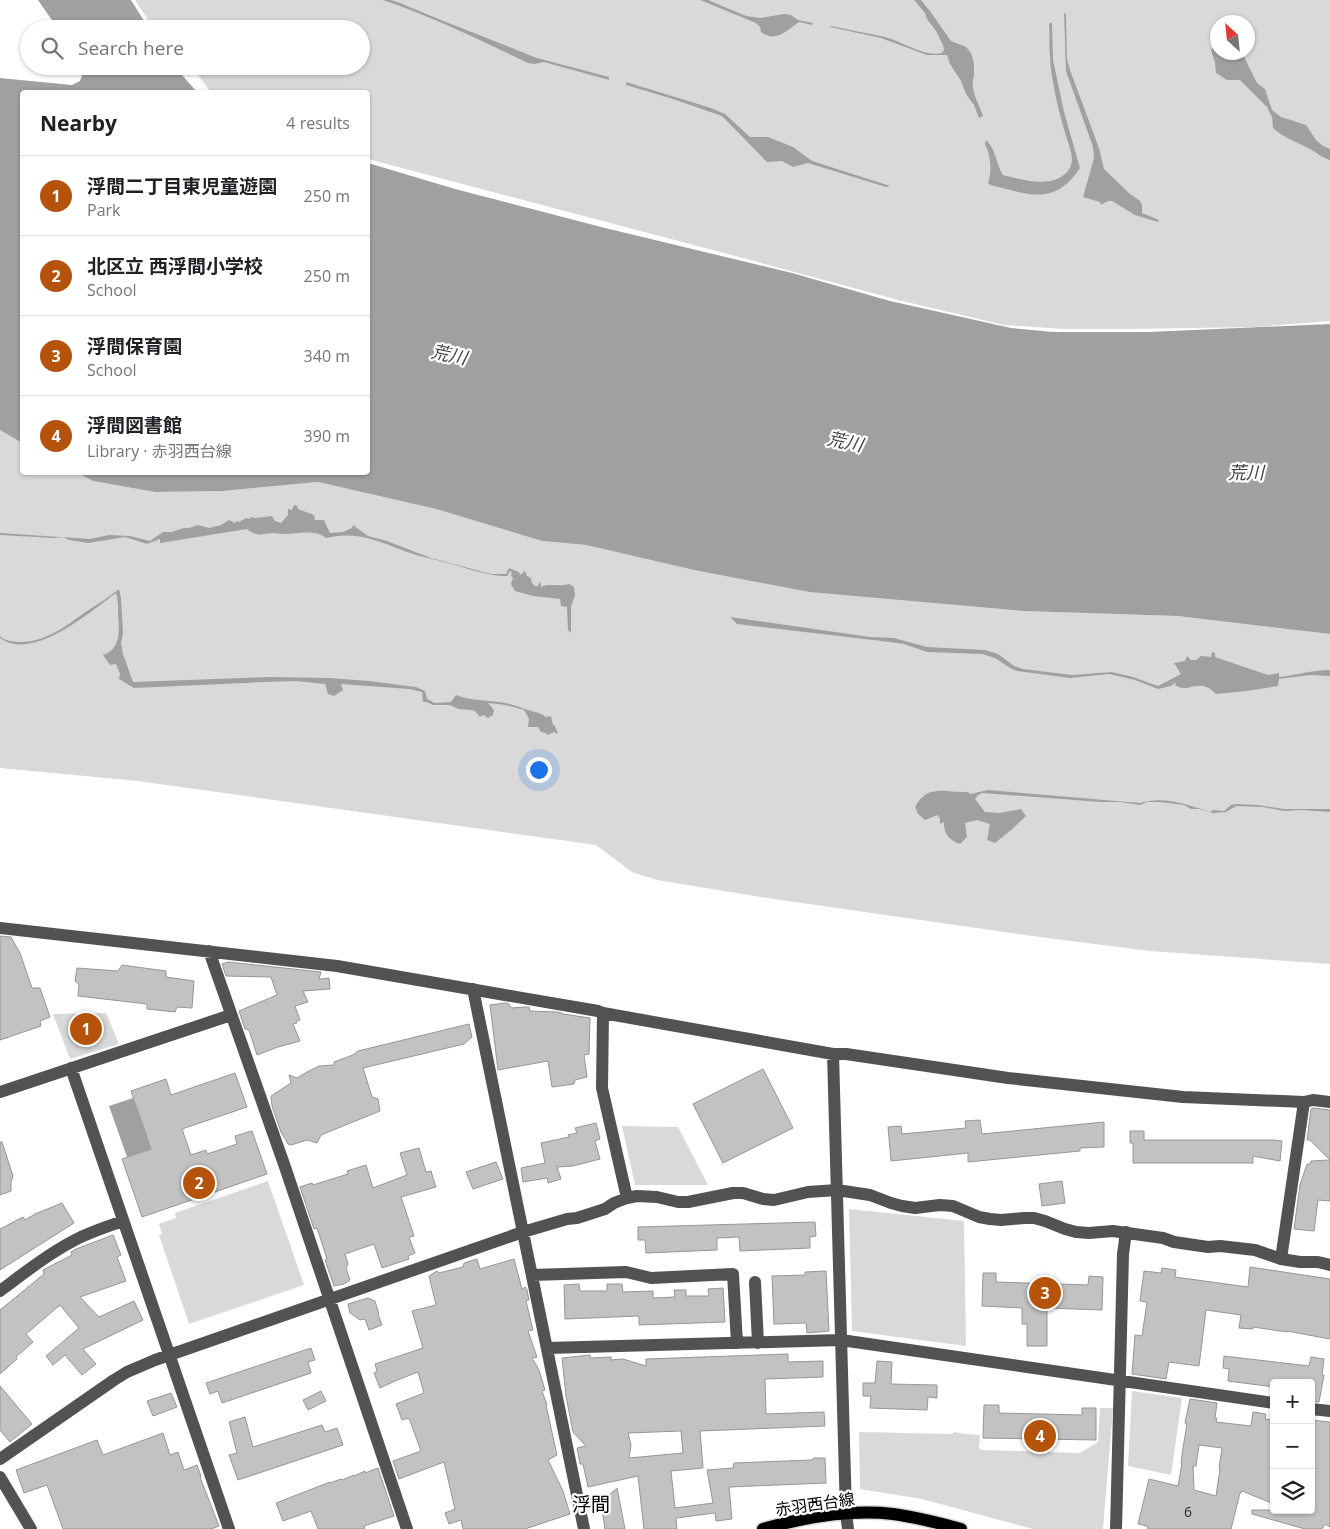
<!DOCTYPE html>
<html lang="en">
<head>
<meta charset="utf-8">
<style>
	body { margin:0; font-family:"Open Sans","Noto Sans JP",sans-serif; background:#f2f2f2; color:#202124 }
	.controls { position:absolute; right:15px; bottom:15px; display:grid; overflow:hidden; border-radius:5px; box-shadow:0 1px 4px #0004 }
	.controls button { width:45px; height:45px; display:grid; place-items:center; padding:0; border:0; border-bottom:1px solid #e0e0e0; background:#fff; color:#202124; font:25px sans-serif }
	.compass { position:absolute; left:1210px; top:15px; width:45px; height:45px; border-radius:50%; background:#fff; box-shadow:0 1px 4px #0004; rotate:333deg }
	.you { position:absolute; left:538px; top:769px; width:18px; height:18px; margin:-12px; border:4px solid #fff; border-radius:50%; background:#1a73e8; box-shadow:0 0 0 8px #1a73e833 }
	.badge { display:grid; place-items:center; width:32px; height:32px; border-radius:50%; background:#b45309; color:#fff; font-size:16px; font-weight:700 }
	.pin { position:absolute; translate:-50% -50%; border:2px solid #fff; box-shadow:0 1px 5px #0006 }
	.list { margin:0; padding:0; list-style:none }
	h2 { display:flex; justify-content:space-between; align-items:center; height:65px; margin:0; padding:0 20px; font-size:21px }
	h2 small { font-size:16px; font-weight:400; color:#757577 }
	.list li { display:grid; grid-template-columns:32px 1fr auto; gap:15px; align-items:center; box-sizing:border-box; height:80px; padding:0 20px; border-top:1px solid #e0e0e0 }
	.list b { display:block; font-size:19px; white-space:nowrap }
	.list p { margin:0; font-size:16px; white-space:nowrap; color:#757577 }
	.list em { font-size:16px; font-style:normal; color:#757577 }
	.icon { flex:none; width:28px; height:28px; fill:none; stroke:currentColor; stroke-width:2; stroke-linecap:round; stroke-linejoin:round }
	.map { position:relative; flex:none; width:1330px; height:1529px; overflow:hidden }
	.search { position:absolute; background:#fff; box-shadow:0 1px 4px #0004; left:20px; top:20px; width:350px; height:55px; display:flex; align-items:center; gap:12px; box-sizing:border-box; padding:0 18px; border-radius:28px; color:#757577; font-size:19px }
	.panel { position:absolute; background:#fff; box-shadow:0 1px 4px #0004; left:20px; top:90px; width:350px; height:385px; border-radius:5px }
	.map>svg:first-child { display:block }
	.green { fill:#d9d9d9; fill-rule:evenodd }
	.water { fill:#a0a0a0 }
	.building { fill:#c2c2c2; stroke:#969696; fill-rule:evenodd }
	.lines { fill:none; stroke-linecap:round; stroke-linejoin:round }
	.major-casing { stroke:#dbdbdb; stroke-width:15 }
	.minor { stroke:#525252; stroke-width:12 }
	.major { stroke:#000; stroke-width:12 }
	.labels { text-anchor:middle; stroke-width:4.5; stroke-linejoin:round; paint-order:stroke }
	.number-label { font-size:14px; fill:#303030 }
	.street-label { font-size:16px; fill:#000; stroke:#fff }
	.water-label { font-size:18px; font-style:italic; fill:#414141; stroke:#fff }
	.quarter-label { font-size:19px; fill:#000; stroke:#fff }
</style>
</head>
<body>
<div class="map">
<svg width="1330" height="1529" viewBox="0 0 1330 1529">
	<rect width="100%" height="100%" fill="#fff"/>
	<path class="green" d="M135,0H1330V321L1255,327L1131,329H1064L1004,325L898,300L743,258L368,159V92H211L193,69L188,66H361V29H154ZM1218,22H1248V52H1218Z
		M0,430L22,443V472L78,473L93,481L155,492L223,491L318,482L436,509L542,541L586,545L694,570L809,592L1023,611L1177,616L1330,634V964L1150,951L1032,936L774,899L657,880L632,872L596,845L138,781L0,768Z
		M106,1013L119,1044L70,1059L53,1014Z
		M622,1126L678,1127L708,1185H635Z
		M268,1181L304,1285L189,1324L159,1235L162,1234L159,1224L176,1218L175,1213Z
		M849,1209L964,1221L966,1346L852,1331Z
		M1132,1391L1182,1398L1171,1475L1128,1466Z
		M1100,1408H1113L1103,1529H1033L922,1499L860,1489L859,1432L952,1434L954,1432L965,1434L980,1435L979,1448L981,1450L1080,1453L1098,1442Z"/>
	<path class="water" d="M38,0H131L149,29H58Z
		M383,0H391L400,3L441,20L537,58L609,77V80L544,62L534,64L528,63C480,40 433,17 383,0Z
		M700,0H708L746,16L760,18L784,14L791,15L798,20L813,23L812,25L799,22C786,31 776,43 761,32L760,27L756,23Z
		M914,0H921L930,11L951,41L966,47L971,53L974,63V77L973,79C971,92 979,104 983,116L979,118L974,105L966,94L961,81L950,64L947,55H927L881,38L830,27L831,26C849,30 867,33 885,37C904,42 923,57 942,53L944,50L943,45L936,31L927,19L925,13Z
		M1064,13L1066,14L1067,59L1070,70L1099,148L1104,169L1130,194L1139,200L1142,204V213L1159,220L1158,222L1135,215L1112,201H1108L1101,205L1100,202L1083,197L1094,158L1093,147L1066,71Z
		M1050,23H1052L1053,60L1064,112L1080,168C1054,207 1029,194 990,185L988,183C992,171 991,156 985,144L986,140C996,149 996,164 1003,175C1022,180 1053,189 1068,171C1075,161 1071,152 1068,142C1060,117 1051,82 1050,56C1049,46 1050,36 1049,25Z
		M1213,47H1217L1218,52L1242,53L1257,83L1265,89L1272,110L1281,117L1306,125L1316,140L1323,146L1330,149V160C1323,158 1318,154 1312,150C1299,143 1284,138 1273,128L1272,117L1267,107L1240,80H1227L1216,73L1215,63L1211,50Z
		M81,66H174L197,92H22V443L0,430V78L72,85L80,81L83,72Z
		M626,82L711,108L725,114L750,137H768L793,147L812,161L890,186L886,187L808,163L793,167L782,161L767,162L722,116L673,99L626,85Z
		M368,163L455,189L605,228L792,273L890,301L1011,328L1053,332H1149L1330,324V634L1177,616L1023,611L809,592L694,570L586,545L542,541L436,509L318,482L223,491L155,492L93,481L78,473L368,472Z
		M294,505L297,506L298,509L314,515L315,520H324L330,533L343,532L352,528L353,525L368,536L387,541L431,558L491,574H506L509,568L519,572L520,575L525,571L527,576L531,578L532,583L535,586H538L539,582L541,584V587C548,583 560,587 569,584L574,587L575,595L571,607V633L568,630L567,607L561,606L560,599L533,596L515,591L511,584L513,578L511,576L512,572L510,571L507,576C495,577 476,571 465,568C450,563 435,560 420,556C385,546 364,529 326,538C315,529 298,534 284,534C280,534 276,533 272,533C262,534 256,537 247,529L160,543V539L147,544L125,537L88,543L69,540L63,537L54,538L0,535V533L90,539L109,535L130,536L150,541L163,532H172L184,528H189L198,525L209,528L221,525L229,520L235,523L236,521L239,522L246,518L250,519L251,517L255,518L272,516L275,521L281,523L288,515V509L292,510Z
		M119,589L121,598L123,633L121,643L123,654L133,682L270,677L330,678L369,681L416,687L425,691L427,699L435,703L451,702L456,695C469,700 483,700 498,702C508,703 518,706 528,710C535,712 541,713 546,717L551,716L553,725L555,726L558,734L554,732L547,735L546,733L541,732L538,727H528L529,719L524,710C512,706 501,704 488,703L494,710L493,715L488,718L483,715L480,717L475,711L471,710L458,709L450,705H433L427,702H423L422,692L409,689L341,684L343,690L334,696L328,694L325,684L296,681L265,682L134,688L119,679L120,674L116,664L110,665L103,655C122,648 119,630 118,613C118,606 118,599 116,593C90,612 33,662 0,638V636C5,641 11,641 18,642C45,643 66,626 87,611C98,604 109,597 119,589Z
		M730,617L870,637L894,638L927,647L985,650L998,654L1014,666L1023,669L1072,675L1112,672L1133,677L1158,686L1181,674L1174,663L1185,661L1187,656L1191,660H1196L1201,656L1211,657L1212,652L1215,653V657L1268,675L1279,673V677C1296,675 1313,670 1330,670V676L1310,675L1279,679L1278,686L1247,691L1216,694C1199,676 1189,695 1175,685L1176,682L1171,686L1158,689L1135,680L1109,674L1070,678L1017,671L1010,668L995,658L982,654L927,652L904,644L890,642L737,624Z
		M988,790L1140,803C1164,796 1186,804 1210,812L1213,810L1224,811L1231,805L1236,804L1258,805L1284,809H1330V812L1301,810L1284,811L1263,807L1236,806L1226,812L1213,813L1199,809H1191L1184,805L1160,802H1147L1140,805L1120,802H1101L982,793L978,795L975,799L985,812L1000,813L1021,809L1026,816L1011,830L995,843L987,840C989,834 988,830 990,824L977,820L965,823L967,837L960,844C950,841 943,833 944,822L940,824V819L938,815L925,820L918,814L915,807C928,783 945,793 968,792L970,794Z
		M133,1098L151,1149L127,1157L109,1106Z"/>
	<path class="building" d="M0,936L11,937L20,953L32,988H40L50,1017L40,1021L41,1026L0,1040Z
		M228,962L321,972L319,979L329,978L330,989L303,991L308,1002L295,1006L300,1020L296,1021L297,1023L293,1024L300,1041L278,1047L257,1055L249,1030L245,1029L239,1011L277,995L271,977L226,976L222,964Z
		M122,965L166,971V977L194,981L192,1008L177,1007L175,1012L147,1009V1004L78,996L79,984L75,981L77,968L118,971Z
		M505,1003L509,1004L511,1008L525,1007H529L530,1011L557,1012L562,1013L563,1014L590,1018L589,1054L584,1055L587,1077L575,1080L574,1084L552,1087L548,1061L498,1070L490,1005Z
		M469,1024L472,1037L464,1044L363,1068L372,1097L378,1099L380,1111L321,1135L317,1143L307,1140L291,1145L288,1144L281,1132L272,1106L271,1096L291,1083L289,1075L297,1078L307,1072L319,1066L334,1065V1062L353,1055L358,1051Z
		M763,1069L793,1128L723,1163L693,1104Z
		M235,1073L247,1107L182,1129L191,1155L206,1150L207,1154L237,1144L235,1136L252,1131L267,1174L142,1217L122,1159L151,1149L131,1091L166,1079L171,1095Z
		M1313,1108L1330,1110V1160L1310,1140H1307L1311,1109Z
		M980,1120L982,1134L1104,1122V1147L1080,1148V1151L968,1162V1153L891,1161L888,1127L901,1126L902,1134L966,1128L965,1121Z
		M596,1123L600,1139L595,1141L600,1159L573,1166L557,1167L561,1179L548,1183L547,1178L523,1182L521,1168L545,1163L541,1143L569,1137L568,1135L577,1133L575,1128Z
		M1130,1131H1144V1140H1273L1282,1141L1280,1161L1253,1156V1163H1133V1143H1130Z
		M0,1142H2L13,1176L11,1182V1191L0,1195Z
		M419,1148L426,1172L431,1171L436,1187L401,1197L414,1236L409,1237L415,1253L408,1256L409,1259L382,1268L374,1244L345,1254L348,1264L346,1268L350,1280L344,1284L334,1286L325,1260L327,1259L317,1228L314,1229L300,1187L312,1183L313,1185L348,1174L347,1171L366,1165L373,1188L407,1175L400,1153Z
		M1330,1160V1201L1318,1200L1314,1231L1294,1229L1300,1185L1307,1164H1310L1311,1161Z
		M496,1162L503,1179L473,1189L466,1172Z
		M1062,1181L1065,1203L1042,1206L1039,1184Z
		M62,1203L74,1223L0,1270V1229L23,1217L25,1220L35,1214Z
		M815,1222L816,1236L810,1237V1248L740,1251L739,1237L717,1238V1250L646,1253L645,1240H638V1227Z
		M113,1235L121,1255L117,1257L126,1281L80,1297L99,1317L134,1301L143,1320L83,1349L96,1364L82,1375L65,1355L53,1365L46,1356L79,1328L60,1305L26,1334L33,1342L16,1357L17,1359L0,1374V1310L44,1274L43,1270L72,1255L71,1252L76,1249Z
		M477,1259L480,1269L514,1259L522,1289L525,1287L527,1290L529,1300L526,1301L533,1330L528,1331L537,1357L532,1358L539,1370L545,1390L542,1391L547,1405H546L557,1455L548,1460L563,1491L570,1514L525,1529H463L461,1520L449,1524L445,1513L455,1509L444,1462L399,1479L393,1461L421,1451L409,1418L402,1420L396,1404L424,1393L418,1372L395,1381L380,1388L374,1373L377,1371L375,1364L423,1348L412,1311L436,1305L429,1276L437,1271L439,1273L463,1267L464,1263Z
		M1250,1267L1330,1279V1339L1287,1331V1332L1253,1327V1329L1239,1328L1241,1315L1206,1310L1199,1366L1169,1362L1166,1379L1132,1374L1135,1335L1142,1336L1147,1302L1140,1301L1144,1271L1161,1273L1162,1268L1176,1270L1175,1277L1248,1287Z
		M826,1271L829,1331L807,1333L806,1323L774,1324L772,1276L805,1275V1272Z
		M983,1273H996V1282L1088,1285L1089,1276L1103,1277L1102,1310L1047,1308V1346H1027V1324H1022V1308L982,1306Z
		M579,1284L580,1291H607V1284H622L623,1292L653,1291V1298L675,1297L674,1290H686V1296H709L708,1289L723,1288L725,1322L639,1325V1316L565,1319L564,1285Z
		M368,1298L375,1301L379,1314H378L382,1325L369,1330L365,1319L360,1320L350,1313L348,1304Z
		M311,1348L315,1360L308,1362L311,1373L222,1403L218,1391L210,1394L206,1383Z
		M788,1354V1362L823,1361V1377L765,1379L766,1414L824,1412L825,1426L700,1431L703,1468L671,1471L675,1508L713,1503L707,1470L733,1468L734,1463L812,1460L814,1458H825L826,1483L729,1487L732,1519L716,1521L715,1513L676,1518L677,1529H644L638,1476L588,1487L583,1464H580L577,1448L586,1446L573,1432L566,1396L562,1358L590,1355V1358L611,1357V1360L623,1359L646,1366V1359ZM681,1431L683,1453L629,1458L631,1445L628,1433Z
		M1224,1356L1309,1366L1311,1357L1324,1359L1322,1375H1324L1319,1402L1311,1401V1383H1274V1387L1228,1381L1229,1369L1223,1368Z
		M877,1361L892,1362L891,1384L937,1385V1398L928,1397L927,1410L870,1408L871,1396H863V1383H875Z
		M0,1386L32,1424L10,1442L0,1430Z
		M321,1391L326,1401L308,1410L303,1400Z
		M171,1393L177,1407L153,1416L147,1401Z
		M1190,1399L1217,1403L1215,1418H1217L1216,1422L1251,1426L1253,1412L1266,1414L1265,1419L1274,1420V1504L1242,1491L1241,1493H1240L1231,1529H1148L1147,1526L1138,1524L1149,1479L1178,1486L1182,1463H1181L1183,1448L1187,1424L1185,1423ZM1199,1445L1222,1448L1219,1468L1220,1469L1216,1496L1194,1490L1193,1466H1196Z
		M984,1405H999V1413L1082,1415V1408H1096V1440L983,1438Z
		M245,1417L253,1447L322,1425L325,1432L337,1428L343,1445L238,1480L229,1455L237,1453L229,1422Z
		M1311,1420L1330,1422V1527L1325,1524L1322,1529H1305L1252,1514V1510H1311Z
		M163,1433L170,1455L178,1452L184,1470L197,1465L201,1476L200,1477L219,1526L211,1529H63L47,1485L24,1493L16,1470L97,1440L103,1455Z
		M378,1468L394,1516L364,1526L365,1529H318L311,1511L283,1521L276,1503L330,1482V1483L341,1479L342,1480L354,1475V1476L365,1471V1473Z
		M617,1488L625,1529H605L601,1502Z"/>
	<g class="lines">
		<defs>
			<path id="major" d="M763,1529C805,1517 849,1509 893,1514C916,1517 939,1523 961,1529"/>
		</defs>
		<use href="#major" class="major-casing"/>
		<path class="minor" d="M0,928L337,966L598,1011L603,1013L833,1054H846L1008,1078L1183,1097L1304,1102L1313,1100L1330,1102
			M209,951L285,1167L407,1529
			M473,989L584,1529
			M603,1013L602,1088L627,1198
			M833,1054L846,1513L848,1529
			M71,1068L229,1529
			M0,1092L231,1015
			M1281,1259L1304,1102
			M532,1275L626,1272L651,1278L733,1274L737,1343
			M755,1282L758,1343
			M0,1291C24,1273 48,1254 75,1240C90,1232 106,1227 123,1221
			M547,1348L841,1340L1274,1403
			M1311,1409L1330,1411
			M0,1459L114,1380L127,1372L155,1360L523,1232L567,1219L577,1218L605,1209L614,1203L627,1198L637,1196L657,1197L678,1202H688L733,1193H743L763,1199L774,1200L808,1192L837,1190L870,1195L891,1203L902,1206L915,1208L940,1205L953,1206L979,1217L990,1219L1001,1220L1024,1218H1034L1045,1221L1065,1229L1076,1232L1089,1233L1113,1231L1163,1238L1174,1242L1208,1247L1220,1246L1255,1250L1281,1259L1300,1262H1318L1330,1265
			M0,1477L31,1529
			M1116,1529L1123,1254L1126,1232"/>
		<use href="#major" class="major"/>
	</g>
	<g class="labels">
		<g class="number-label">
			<text x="1188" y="1517">6</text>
		</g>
		<g class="street-label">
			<text transform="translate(815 1504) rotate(-8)" y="6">赤羽西台線</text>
		</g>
		<g class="water-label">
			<text transform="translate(449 355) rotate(12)" y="6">荒川</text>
			<text transform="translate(845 442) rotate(12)" y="6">荒川</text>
			<text x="1246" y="479">荒川</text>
		</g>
		<g class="quarter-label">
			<text x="591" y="1511">浮間</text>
		</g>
	</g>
</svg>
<div class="controls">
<button>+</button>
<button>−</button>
<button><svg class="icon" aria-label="layers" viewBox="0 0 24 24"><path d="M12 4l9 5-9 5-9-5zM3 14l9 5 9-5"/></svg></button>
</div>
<svg class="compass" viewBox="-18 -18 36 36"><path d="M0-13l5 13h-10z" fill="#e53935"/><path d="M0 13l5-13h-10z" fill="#757577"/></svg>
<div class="you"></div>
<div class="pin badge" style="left:86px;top:1029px">1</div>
<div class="pin badge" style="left:199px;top:1183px">2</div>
<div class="pin badge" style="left:1045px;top:1293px">3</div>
<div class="pin badge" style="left:1040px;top:1436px">4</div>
<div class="search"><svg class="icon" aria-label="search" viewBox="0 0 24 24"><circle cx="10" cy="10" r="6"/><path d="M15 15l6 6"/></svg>Search here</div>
<section class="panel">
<h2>Nearby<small>4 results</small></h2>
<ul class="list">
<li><span class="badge">1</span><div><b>浮間二丁目東児童遊園</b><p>Park</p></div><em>250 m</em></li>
<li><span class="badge">2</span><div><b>北区立 西浮間小学校</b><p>School</p></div><em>250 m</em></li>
<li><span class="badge">3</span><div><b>浮間保育園</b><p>School</p></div><em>340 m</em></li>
<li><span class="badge">4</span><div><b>浮間図書館</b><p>Library · 赤羽西台線</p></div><em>390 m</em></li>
</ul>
</section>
</div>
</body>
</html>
